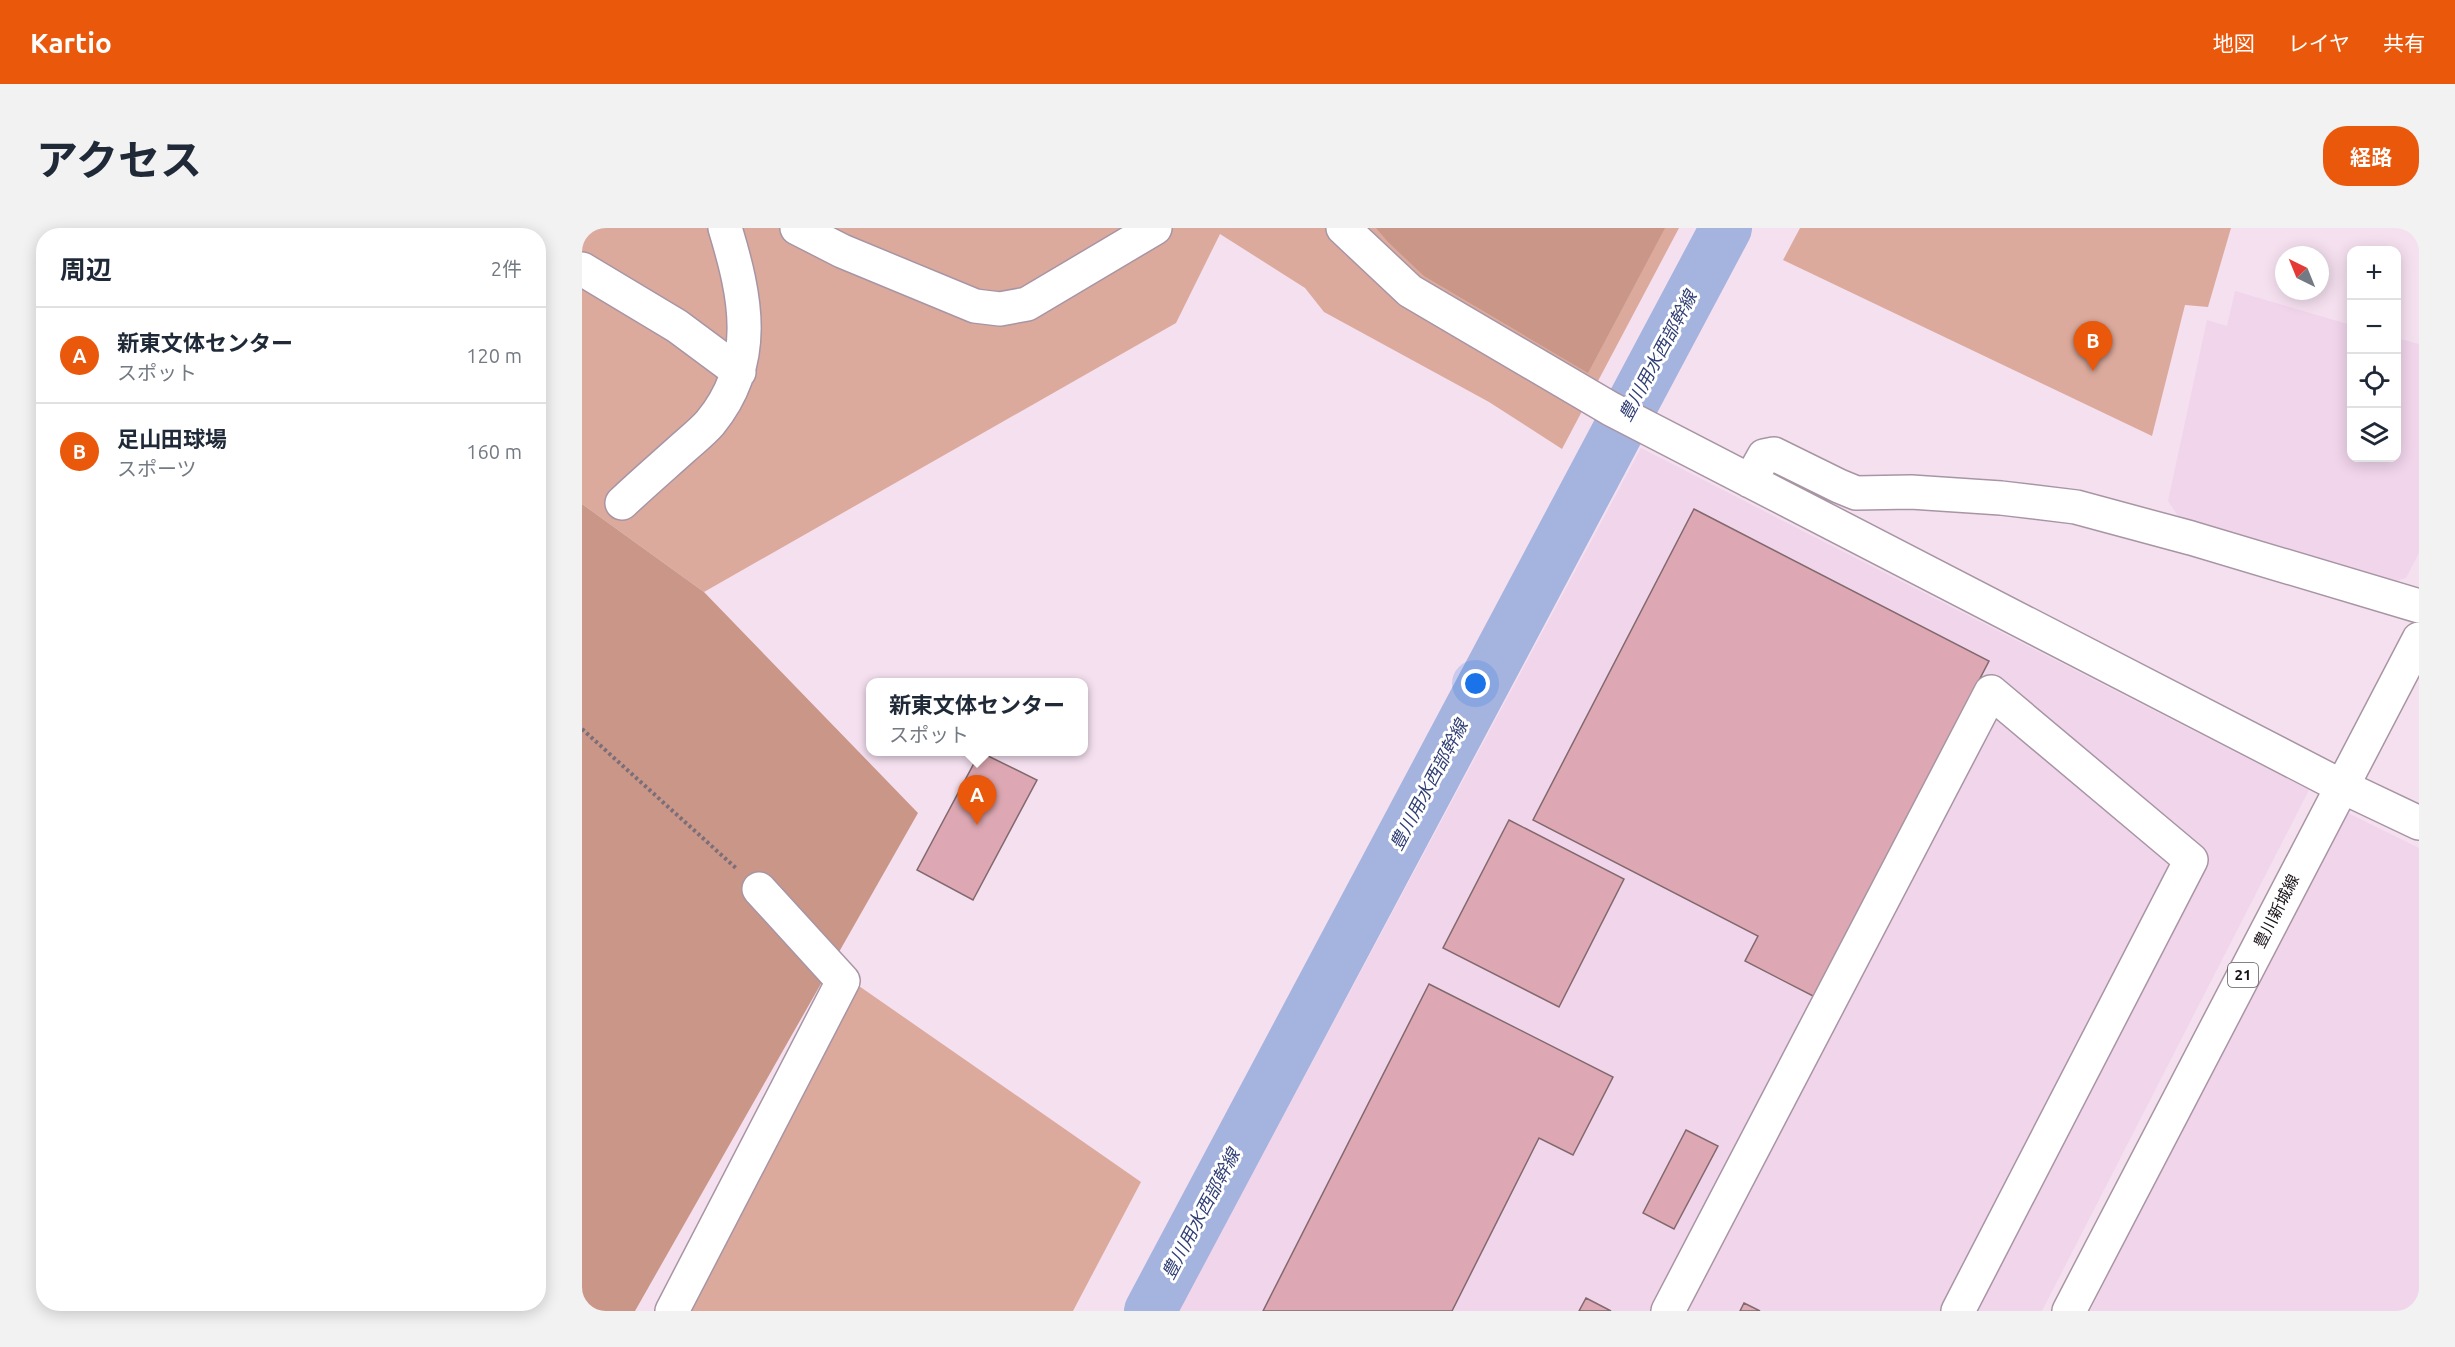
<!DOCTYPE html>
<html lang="ja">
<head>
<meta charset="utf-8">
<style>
	body { margin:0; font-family:Ubuntu,"Noto Sans JP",sans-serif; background:#f2f2f3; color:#1f2937 }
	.controls { position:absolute; right:18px; top:18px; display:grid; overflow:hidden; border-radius:12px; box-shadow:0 3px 15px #0003 }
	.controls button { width:54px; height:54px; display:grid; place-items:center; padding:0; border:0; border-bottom:2px solid #e0e1e3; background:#fff; color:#1f2937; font:30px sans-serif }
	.compass { position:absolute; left:1693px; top:18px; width:54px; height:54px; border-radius:50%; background:#fff; box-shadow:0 3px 15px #0003; rotate:317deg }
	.you { position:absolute; left:894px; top:456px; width:21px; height:21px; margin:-15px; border:4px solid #fff; border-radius:50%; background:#1a73e8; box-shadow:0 0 0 9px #1a73e833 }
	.badge { display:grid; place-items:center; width:39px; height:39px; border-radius:50%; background:#ea580c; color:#fff; font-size:20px; font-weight:700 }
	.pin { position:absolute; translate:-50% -50px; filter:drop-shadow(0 2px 3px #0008) }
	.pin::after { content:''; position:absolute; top:32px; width:21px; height:18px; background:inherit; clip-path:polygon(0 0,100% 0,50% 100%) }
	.popup { position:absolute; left:284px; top:450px; width:222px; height:78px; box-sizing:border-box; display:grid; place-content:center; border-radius:12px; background:#fff; filter:drop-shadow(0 2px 4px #0005); font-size:20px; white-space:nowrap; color:#747a83 }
	.popup b { font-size:22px; color:#1f2937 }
	.popup::after { content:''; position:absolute; left:50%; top:100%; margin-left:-12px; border:12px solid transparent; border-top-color:#fff }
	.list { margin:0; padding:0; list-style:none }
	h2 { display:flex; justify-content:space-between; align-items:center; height:78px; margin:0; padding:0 24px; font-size:26px }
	h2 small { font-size:20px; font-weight:400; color:#747a83 }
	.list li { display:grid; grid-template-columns:39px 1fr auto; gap:18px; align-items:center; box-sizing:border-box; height:96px; padding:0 24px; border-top:2px solid #e0e1e3 }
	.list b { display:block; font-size:22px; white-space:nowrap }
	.list p { margin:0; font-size:20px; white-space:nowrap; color:#747a83 }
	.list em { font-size:20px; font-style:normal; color:#747a83 }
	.icon { flex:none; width:33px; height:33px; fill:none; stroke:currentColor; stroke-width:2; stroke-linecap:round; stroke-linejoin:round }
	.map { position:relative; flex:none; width:1837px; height:1083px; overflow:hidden; border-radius:24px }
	header { display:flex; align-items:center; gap:36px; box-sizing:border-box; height:84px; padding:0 30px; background:#ea580c; color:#fff }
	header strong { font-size:28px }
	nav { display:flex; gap:33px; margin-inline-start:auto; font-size:21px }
	.intro { display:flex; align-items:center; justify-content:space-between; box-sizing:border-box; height:144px; padding:0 36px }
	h1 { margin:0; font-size:42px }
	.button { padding:15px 27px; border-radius:24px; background:#ea580c; color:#fff; font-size:21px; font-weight:700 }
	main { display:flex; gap:36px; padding:0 36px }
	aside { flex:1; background:#fff; border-radius:24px; box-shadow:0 3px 15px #0003 }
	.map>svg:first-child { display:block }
	.built { fill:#f1d5eb }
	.green { fill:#dcaa9d }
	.forest { fill:#c99688 }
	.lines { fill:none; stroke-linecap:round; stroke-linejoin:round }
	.river { stroke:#a5b3df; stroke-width:52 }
	.building { fill:#dda8b3; stroke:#81696e; stroke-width:1.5 }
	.minor-casing { stroke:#a895a4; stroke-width:36 }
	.major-casing { stroke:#a895a4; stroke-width:36 }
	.path { stroke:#7b6e78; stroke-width:4; stroke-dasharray:3 3; stroke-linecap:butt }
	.minor { stroke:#fff; stroke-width:33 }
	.major { stroke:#fff; stroke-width:33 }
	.labels { text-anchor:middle; stroke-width:6; stroke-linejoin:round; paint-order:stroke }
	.shield { fill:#fff; stroke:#5d585c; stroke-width:1.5 }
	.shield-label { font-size:15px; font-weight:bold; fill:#181116 }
	.street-label { font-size:16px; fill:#181116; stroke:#fff }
	.water-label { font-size:18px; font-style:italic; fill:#313f75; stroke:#fff }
</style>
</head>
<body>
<header>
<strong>Kartio</strong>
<nav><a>地図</a><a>レイヤ</a><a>共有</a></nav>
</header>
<div class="intro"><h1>アクセス</h1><a class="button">経路</a></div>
<main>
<aside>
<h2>周辺<small>2件</small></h2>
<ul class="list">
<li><span class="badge">A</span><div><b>新東文体センター</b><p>スポット</p></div><em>120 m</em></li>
<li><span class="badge">B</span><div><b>足山田球場</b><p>スポーツ</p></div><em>160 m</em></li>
</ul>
</aside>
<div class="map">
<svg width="1837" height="1083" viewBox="0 0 1837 1083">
	<rect width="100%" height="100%" fill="#f5e0f0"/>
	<path class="built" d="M1653,63L1769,97L1770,230H1814L1815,110L1837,116V325L1824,350L1809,355L1602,297L1586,273L1625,92L1645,98Z
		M1059,220L1727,562L1460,1083H597Z
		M1762,583L1837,620V1083H1508Z"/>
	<path class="green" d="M0,0H1097L980,221L907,174L742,84L723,60L638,6L594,95L122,364L0,276Z
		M1218,0H1649L1626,79L1603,77L1570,208L1201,32Z
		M277,758L559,954L491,1083H109Z"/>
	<path class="forest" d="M794,0H1083L1006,145L842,48L806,14Z
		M0,276L122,364L336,585L53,1083H0Z"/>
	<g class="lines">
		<path class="river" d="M568,1083L1144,0"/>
	</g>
	<path class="building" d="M1112,281L1407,433L1233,769L1163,733L1176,708L951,592Z
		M398,524L455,552L391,672L335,642Z
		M927,592L1042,651L977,779L861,720Z
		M847,756L1031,849L991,927L957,910L870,1083H681Z
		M1104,902L1136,918L1092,1001L1061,985Z
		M1004,1070L1029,1083H997Z
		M1162,1075L1178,1083H1158Z"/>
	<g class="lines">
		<defs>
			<path id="minor" d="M215,0L260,23L393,78L418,81L445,76L573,0
				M761,0L828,63L1029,181L1759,558L1837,595
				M0,41L95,98L157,144
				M1168,253L1182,228L1192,226L1257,258L1274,265L1329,264L1419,270L1494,279L1609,310L1837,378
				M40,275C60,256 81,238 101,220C110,212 120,204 128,195C178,134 164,69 143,0
				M90,1083L261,753L177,661
				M1086,1083L1409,464L1609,632L1376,1083"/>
			<path id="major" d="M1487,1083L1837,411"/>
		</defs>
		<use href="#minor" class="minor-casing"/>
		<use href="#major" class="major-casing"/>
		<path class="path" d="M0,501L155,641"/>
		<use href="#minor" class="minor"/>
		<use href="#major" class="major"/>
	</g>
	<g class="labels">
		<rect class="shield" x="1646" y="735" width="30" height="24" rx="4.5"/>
		<g class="shield-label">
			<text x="1661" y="752">21</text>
		</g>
		<g class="street-label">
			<text transform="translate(1694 683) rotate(-63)" y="6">豊川新城線</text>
		</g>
		<g class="water-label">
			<text transform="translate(1076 128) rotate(-62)" y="6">豊川用水西部幹線</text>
			<text transform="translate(847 557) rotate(-62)" y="6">豊川用水西部幹線</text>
			<text transform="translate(619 986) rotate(-62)" y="6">豊川用水西部幹線</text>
		</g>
	</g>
</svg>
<div class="controls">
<button>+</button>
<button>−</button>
<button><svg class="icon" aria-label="locate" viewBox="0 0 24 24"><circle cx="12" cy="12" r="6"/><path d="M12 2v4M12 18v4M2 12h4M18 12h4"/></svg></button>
<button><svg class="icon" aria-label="layers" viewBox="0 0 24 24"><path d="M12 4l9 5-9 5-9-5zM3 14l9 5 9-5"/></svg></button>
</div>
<svg class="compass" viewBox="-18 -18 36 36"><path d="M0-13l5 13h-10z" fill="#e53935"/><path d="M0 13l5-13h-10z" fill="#747a83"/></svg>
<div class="you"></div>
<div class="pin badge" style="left:395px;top:597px">A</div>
<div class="popup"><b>新東文体センター</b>スポット</div>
<div class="pin badge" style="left:1511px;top:143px">B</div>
</div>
</main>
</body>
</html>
